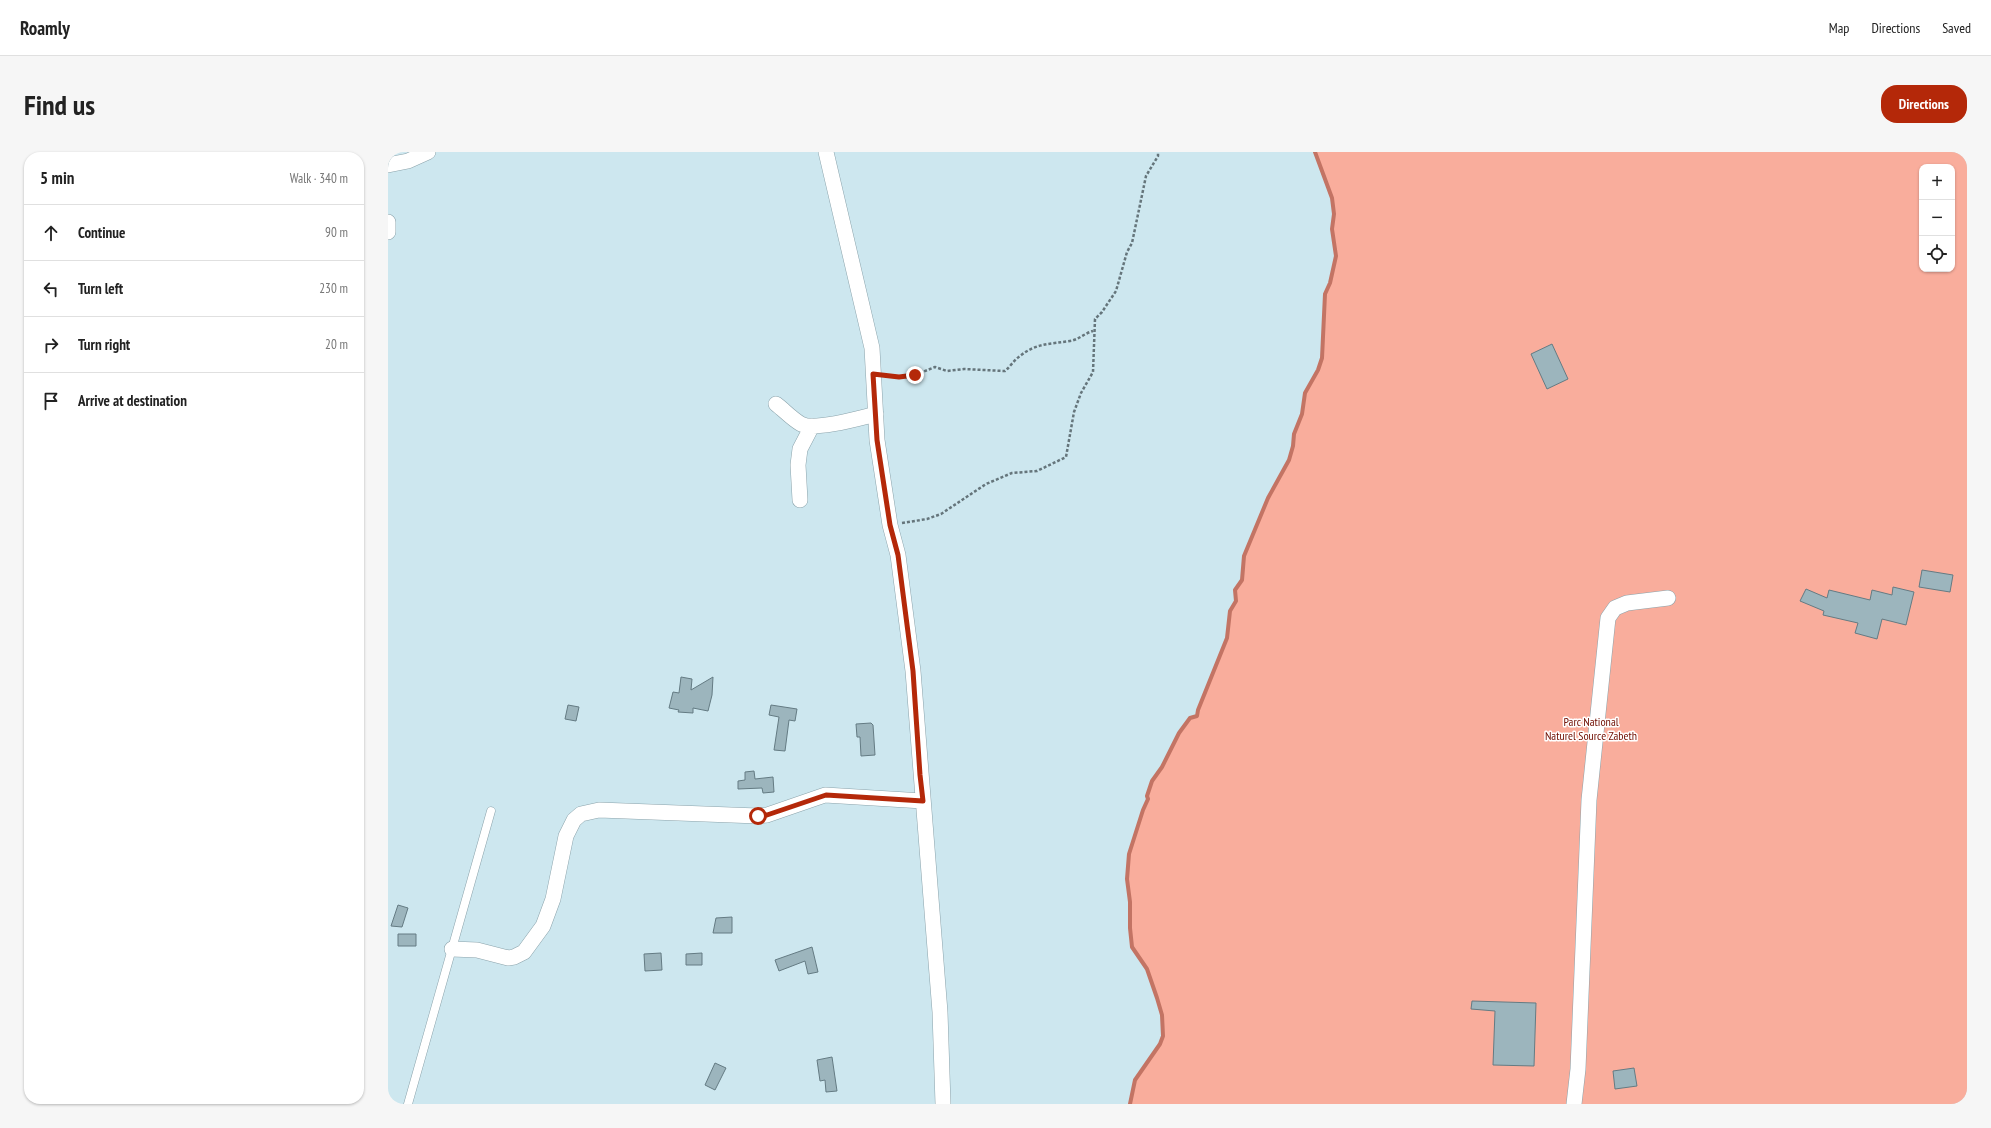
<!DOCTYPE html>
<html lang="en">
<head>
<meta charset="utf-8">
<style>
	body { margin:0; font-family:"PT Sans Narrow",sans-serif; background:#f6f6f6; color:#222 }
	.controls { position:absolute; right:12px; top:12px; display:grid; overflow:hidden; border-radius:8px; box-shadow:0 1px 3px #0004 }
	.controls button { width:36px; height:36px; display:grid; place-items:center; padding:0; border:0; border-bottom:1px solid #e0e0e0; background:#fff; color:#222; font:20px sans-serif }
	.stop { position:absolute; width:12px; height:12px; margin:-9px; border:3px solid #b42809; border-radius:50%; background:#fff }
	.stop.end { background:#b42809; border-color:#fff; box-shadow:0 1px 4px #0008 }
	.list { margin:0; padding:0; list-style:none }
	h2 { display:flex; justify-content:space-between; align-items:center; height:52px; margin:0; padding:0 16px; font-size:17px }
	h2 small { font-size:13px; font-weight:400; color:#767676 }
	.list li { display:grid; grid-template-columns:26px 1fr auto; gap:12px; align-items:center; box-sizing:border-box; height:56px; padding:0 16px; border-top:1px solid #e0e0e0 }
	.list b { display:block; font-size:15px; white-space:nowrap }
	.list em { font-size:13px; font-style:normal; color:#767676 }
	.icon { flex:none; width:22px; height:22px; fill:none; stroke:currentColor; stroke-width:2; stroke-linecap:round; stroke-linejoin:round }
	.map { position:relative; flex:none; width:1579px; height:952px; overflow:hidden; border-radius:16px }
	header { display:flex; align-items:center; gap:24px; box-sizing:border-box; height:56px; padding:0 20px; background:#fff; border-bottom:1px solid #e0e0e0 }
	header strong { font-size:19px }
	nav { display:flex; gap:22px; margin-inline-start:auto; font-size:14px }
	.intro { display:flex; align-items:center; justify-content:space-between; box-sizing:border-box; height:96px; padding:0 24px }
	h1 { margin:0; font-size:28px }
	.button { padding:10px 18px; border-radius:16px; background:#b42809; color:#fff; font-size:14px; font-weight:700 }
	main { display:flex; gap:24px; padding:0 24px }
	aside { flex:1; background:#fff; border-radius:16px; box-shadow:0 1px 3px #0004 }
	.map>svg:first-child { display:block }
	.green { fill:#f9ad9c; fill-rule:evenodd }
	.lines { fill:none; stroke-linecap:round; stroke-linejoin:round }
	.stream { stroke:#c37464; stroke-width:4 }
	.building { fill:#9cb5bd; stroke:#647b83 }
	.lane-casing { stroke:#8ba3ab; stroke-width:9 }
	.street-casing { stroke:#8ba3ab; stroke-width:16 }
	.path { stroke:#65757b; stroke-width:2.5; stroke-dasharray:3 2; stroke-linecap:butt }
	.lane { stroke:#fff; stroke-width:8 }
	.street { stroke:#fff; stroke-width:15 }
	.route { stroke:#b42809; stroke-width:5 }
	.labels { text-anchor:middle; stroke-width:3; stroke-linejoin:round; paint-order:stroke }
	.park-label { font-size:12px; fill:#6f0d00; stroke:#fff }
</style>
</head>
<body>
<header>
<strong>Roamly</strong>
<nav><a>Map</a><a>Directions</a><a>Saved</a></nav>
</header>
<div class="intro"><h1>Find us</h1><a class="button">Directions</a></div>
<main>
<aside>
<h2>5 min<small>Walk · 340 m</small></h2>
<ul class="list">
<li><svg class="icon" aria-label="ahead" viewBox="0 0 24 24"><path d="M12 20V5M6 11l6-6 6 6"/></svg><div><b>Continue</b></div><em>90 m</em></li>
<li><svg class="icon" aria-label="left" viewBox="0 0 24 24"><path d="M17 20v-9H6M10 6l-5 5 5 5"/></svg><div><b>Turn left</b></div><em>230 m</em></li>
<li><svg class="icon" aria-label="right" viewBox="0 0 24 24"><path d="M7 20v-9h11M14 6l5 5-5 5"/></svg><div><b>Turn right</b></div><em>20 m</em></li>
<li><svg class="icon" aria-label="arrive" viewBox="0 0 24 24"><path d="M6 21V4h12l-3 4 3 4H6"/></svg><div><b>Arrive at destination</b></div></li>
</ul>
</aside>
<div class="map">
<svg width="1579" height="952" viewBox="0 0 1579 952">
	<rect width="100%" height="100%" fill="#cde7ef"/>
	<path class="green" d="M927,0H1579V952H742L747,928L772,892L775,884L774,863L769,846L759,817L744,795L742,776V750L739,727L741,702L755,658L760,647L759,644L764,629L774,615L791,581L802,566L809,564L810,558L839,486L842,459L848,449L847,438L854,428L856,404L880,346L901,308L905,294L906,282L914,262L917,241L930,218L934,206L937,142L942,131L948,104L944,77L946,62L944,46ZM1534,15H1564V117H1534Z"/>
	<g class="lines">
		<path class="stream" d="M742,952L747,928L772,892L775,884L774,863L769,846L759,817L744,795L742,776V750L739,727L741,702L755,658L760,647L759,644L764,629L774,615L791,581L802,566L809,564L810,558L839,486L842,459L848,449L847,438L854,428L856,404L880,346L901,308L905,294L906,282L914,262L917,241L930,218L934,206L937,142L942,131L948,104L944,77L946,62L944,46L927,0"/>
	</g>
	<path class="building" d="M1164,192L1180,227L1159,237L1143,202Z
		M1534,418L1565,423L1562,440L1531,435Z
		M1505,435L1526,440L1518,473L1494,467L1489,487L1467,481L1470,471L1435,463L1436,459L1412,449L1418,437L1439,446L1441,438L1482,448L1484,438L1504,443Z
		M293,525L304,527L303,538L325,525L324,543L320,559L305,556V561L290,560L291,558L281,556L285,540L291,541Z
		M180,553L191,555L188,569L177,567Z
		M383,553L409,557L407,569L401,568L397,599L386,598L391,565L381,563Z
		M483,571L485,573L487,603L473,604L472,585H469L468,572Z
		M366,619L367,627L385,625L386,640L375,641L374,636L350,637V629L357,628V620Z
		M10,753L20,756L14,775L3,774Z
		M344,765V781H325L328,766Z
		M10,782H28V794H10Z
		M424,795L430,820L420,822L417,809L391,819L387,808Z
		M273,801L274,818L257,819L256,802Z
		M314,801V813H298V802Z
		M1084,849L1148,851L1146,914L1105,913L1107,859L1083,857Z
		M444,905L449,939L438,940L437,928L432,929L429,908Z
		M327,911L338,916L327,938L317,933Z
		M1246,916L1249,934L1227,937L1225,919Z"/>
	<g class="lines">
		<defs>
			<path id="lane" d="M20,952L103,659"/>
			<path id="street" d="M438,0L484,196L489,288L502,373L510,403L525,519L552,860L555,952
				M0,13L20,9L40,0
				M0,70V80
				M388,252C396,258 404,267 413,272C426,279 472,266 488,262
				M412,348L410,313L412,297L424,274
				M64,797L89,798L120,806L126,805L136,800L155,774L165,747L178,684L186,668L193,662L211,658L370,664L379,663L437,643L535,649
				M1186,952L1190,917L1201,648L1220,466L1227,456L1239,451L1280,446"/>
		</defs>
		<use href="#lane" class="lane-casing"/>
		<use href="#street" class="street-casing"/>
		<path class="path" d="M497,224L511,225L527,223L547,215L559,219L576,217L617,219C622,215 626,208 632,204C648,191 663,192 682,189C690,188 697,181 705,179
			M514,371L539,367L553,362L598,332L624,321L649,319L678,305L686,260L693,241L705,220L707,167L714,160L728,139L739,100L744,91L758,24L770,4V0"/>
		<use href="#lane" class="lane"/>
		<use href="#street" class="street"/>
	</g>
	<g class="lines">
		<path class="route" d="M370,664L379,663L438,643L535,649L532,623L525,519L510,403L502,373L489,288L485,222L511,225L527,223"/>
	</g>
	<g class="labels">
		<g class="park-label">
			<text x="1203" y="574">Parc National<tspan x="1203" dy="14">Naturel Source Zabeth</tspan></text>
		</g>
	</g>
</svg>
<div class="controls">
<button>+</button>
<button>−</button>
<button><svg class="icon" aria-label="locate" viewBox="0 0 24 24"><circle cx="12" cy="12" r="6"/><path d="M12 2v4M12 18v4M2 12h4M18 12h4"/></svg></button>
</div>
<div class="stop" style="left:370px;top:664px"></div>
<div class="stop end" style="left:527px;top:223px"></div>
</div>
</main>
</body>
</html>
